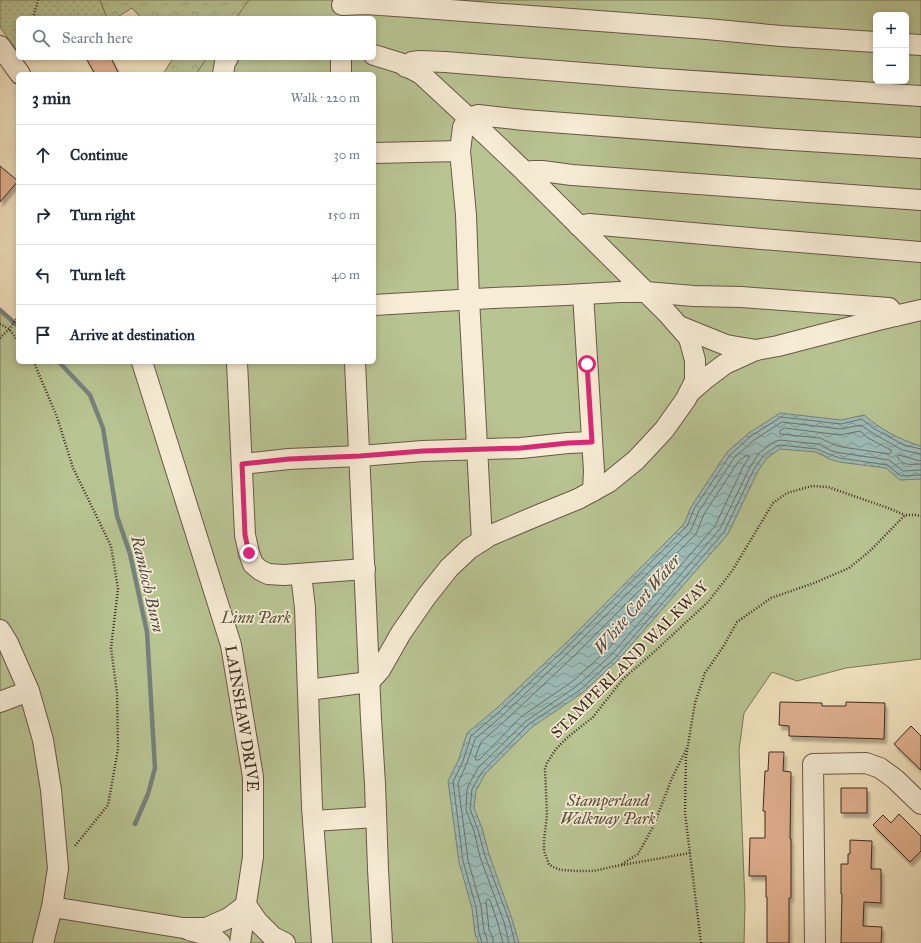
<!DOCTYPE html>
<html lang="en">
<head>
<meta charset="utf-8">
<style>
	body { margin:0; font-family:"IM FELL Great Primer",serif; background:#f2f2f3; color:#1f2937 }
	.controls { position:absolute; right:12px; top:12px; display:grid; overflow:hidden; border-radius:6px; box-shadow:0 2px 6px #0003 }
	.controls button { width:36px; height:36px; display:grid; place-items:center; padding:0; border:0; border-bottom:1px solid #e0e1e3; background:#fff; color:#1f2937; font:20px sans-serif }
	.stop { position:absolute; width:12px; height:12px; margin:-9px; border:3px solid #db2777; border-radius:50%; background:#fff }
	.stop.end { background:#db2777; border-color:#fff; box-shadow:0 1px 4px #0008 }
	.list { margin:0; padding:0; list-style:none }
	h2 { display:flex; justify-content:space-between; align-items:center; height:52px; margin:0; padding:0 16px; font-size:17px }
	h2 small { font-size:13px; font-weight:400; color:#747a83 }
	.list li { display:grid; grid-template-columns:26px 1fr auto; gap:12px; align-items:center; box-sizing:border-box; height:60px; padding:0 16px; border-top:1px solid #e0e1e3 }
	.list b { display:block; font-size:15px; white-space:nowrap }
	.list em { font-size:13px; font-style:normal; color:#747a83 }
	.icon { flex:none; width:22px; height:22px; fill:none; stroke:currentColor; stroke-width:2; stroke-linecap:round; stroke-linejoin:round }
	.map { position:relative; flex:none; width:921px; height:943px; overflow:hidden }
	.search { position:absolute; background:#fff; box-shadow:0 2px 6px #0003; left:16px; top:16px; width:360px; height:44px; display:flex; align-items:center; gap:10px; box-sizing:border-box; padding:0 14px; border-radius:6px; color:#747a83; font-size:15px }
	.panel { position:absolute; background:#fff; box-shadow:0 2px 6px #0003; left:16px; top:72px; width:360px; height:292px; border-radius:6px }
	.map>svg:first-child { display:block }
	.grass { fill:url(#grass-dots); stroke:#7b765a }
	.forest { fill:url(#forest-crowns); stroke:#7b765a }
	.green { fill:#b9c493; stroke:#7b765a; fill-rule:evenodd }
	.water { fill:url(#water-waves); stroke:#77817c }
	.lines { fill:none; stroke-linecap:round; stroke-linejoin:round }
	.shore { stroke:#6d726c; stroke-width:1 }
	.stream { stroke:#77817c; stroke-width:4.5 }
	.building { fill:#e2b291; stroke:#3d2820; filter:url(#shadow) }
	.minor-casing { stroke:#6a5748; stroke-width:22 }
	.path { stroke:#3d2820; stroke-width:2.5; stroke-dasharray:1 2; stroke-linecap:butt }
	.minor { stroke:#f7edd6; stroke-width:20 }
	.route { stroke:#db2777; stroke-width:5 }
	.labels { text-anchor:middle; stroke-width:3.5; stroke-linejoin:round; paint-order:stroke }
	.park-label { font-size:16px; font-style:italic; fill:#5c4f3d; stroke:#f7edd6 }
	.street-label { font-size:16px; fill:#3d2820; stroke:#f7edd6 }
	.water-label { font-size:17px; font-style:italic; fill:#554d46; stroke:#f7edd6 }
</style>
</head>
<body>
<div class="map">
<svg width="921" height="943" viewBox="0 0 921 943">
	<defs>
		<pattern id="grass-dots" width="8" height="8" patternUnits="userSpaceOnUse"><rect width="8" height="8" fill="#b9c493"/><path d="M2 2h.1M6 6h.1" fill="none" stroke="#a0a87e" stroke-width="1.8" stroke-linecap="round"/></pattern>
		<pattern id="forest-crowns" width="20" height="18" patternUnits="userSpaceOnUse"><rect width="20" height="18" fill="#b9c493"/><path d="M2 6a3 3 0 1 1 6 0M12 15a3 3 0 1 1 6 0" fill="none" stroke="#a0a87e"/></pattern>
		<pattern id="water-waves" width="16" height="10" patternUnits="userSpaceOnUse"><rect width="16" height="10" fill="#9dbdb9"/><path d="M0 5q4-4 8 0t8 0" fill="none" stroke="#819a96"/></pattern>
		<filter id="shadow"><feDropShadow dx="2.5" dy="4.5" stdDeviation="1" flood-color="#0004"/></filter>
	</defs>
	<rect width="100%" height="100%" fill="#f2e4c0"/>
	<filter id="stains"><feTurbulence type="fractalNoise" baseFrequency=".005" numOctaves="4"/><feColorMatrix values="0 0 0 0 .2 0 0 0 0 .09 0 0 0 0 .02 0 0 0 .5 -.17"/></filter>
	<radialGradient id="worn" r=".72"><stop offset=".6" stop-color="#630" stop-opacity="0"/><stop offset="1" stop-color="#630" stop-opacity=".3"/></radialGradient>
	<path class="grass" d="M0,0H100L107,18H18V52L0,27Z"/>
	<path class="forest" d="M100,0H297L291,18H141L132,8L116,18H107Z
		M173,58H215L199,74H163Z"/>
	<path class="green" d="M249,0H921V659L846,668L797,681L772,672L744,713L739,750L745,904L744,943H0V310L17,325L18,323V362H374V74H196L207,58H374V18H236ZM876,15H906V81H876Z"/>
	<path class="water" d="M780,413L841,420L864,415C880,429 900,440 921,446V479L900,480L886,468L839,462L829,459L816,452L780,449L767,458L758,471L728,534L618,660L582,693L532,727L485,774L476,791L474,808L482,828L489,854L512,919L519,943H479L475,934L472,908L459,862L448,781L459,759L467,733L497,708L567,642L684,524L691,507L727,452L749,433Z"/>
	<g class="lines">
		<path class="shore" d="M785,428L840,435L860,431L868,438L891,450V452L889,454L842,447L835,445L820,438L780,434V431Z
			M747,455L749,456V458L744,465L715,526L607,650L573,681L522,716L479,760H476L475,758L481,742L507,719L577,653L696,534L704,514L738,462Z
			M921,460L920,461L899,455L897,456C903,467 911,464 921,464
			M482,943L479,933L476,907L463,861L453,782L463,761L471,736L500,711L569,645L687,526L694,509L730,455L751,436L781,417L841,424L862,419L873,428L904,445L921,449
			M487,943V939L484,931L481,906L468,860L458,783L467,763L475,739L503,715L573,648L691,530L699,511L734,458L754,440L782,422L841,429L861,425L871,432L902,450L921,454
			M493,943V938L489,930L486,901L488,899L490,900L498,924L503,943
			M509,943L504,922L480,857L474,831L466,810L467,790L468,786L478,768L526,721L577,686L612,654L720,529L750,467L759,453L774,442L780,440L818,444L832,451L841,453L889,460L903,471L921,470
			M515,943L509,920L485,856L478,830L470,809L472,789L482,772L529,724L580,690L615,658L724,532L754,469L764,455L777,446L780,445L817,449L831,455L840,458L887,465L901,476L921,475"/>
		<path class="stream" d="M0,310L18,326
			M59,362L90,395L103,428L117,516L130,554L147,632L155,768L148,794L135,824"/>
	</g>
	<path class="building" d="M86,58H111L119,74H95Z
		M0,166L18,181L0,202Z
		M780,702L822,703V706H846V702L885,703L884,739L789,736V726L779,725Z
		M911,726L921,736V770L894,744Z
		M769,752H784L783,771L791,772L790,839H791V898H789V943H767V897H766V876H749L750,838H765V811H763L765,771H768Z
		M841,788H867V813H841Z
		M899,814L921,836V851L910,862L873,825L883,815L891,823Z
		M850,840L872,841L871,869H881V903L864,902L863,926L882,927L881,943H841L842,894H841V864H848V854H850Z"/>
	<g class="lines">
		<defs>
			<g id="minor">
				<path d="M342,5L366,4L410,7L707,29L781,36L876,42"/>
				<path d="M906,44L921,45"/>
				<path d="M0,46L20,74"/>
				<path d="M341,58V74"/>
				<path d="M406,67L412,62L420,61L445,62L648,78L921,96"/>
				<path d="M223,74L225,62L228,58"/>
				<path d="M374,153L460,151"/>
				<path d="M527,174L532,171H542L572,175L921,200"/>
				<path d="M579,226L589,224C700,234 810,243 921,252"/>
				<path d="M583,294L594,471L593,491"/>
				<path d="M374,305L493,298L566,295L620,292H645L694,296L741,297L889,308L896,316"/>
				<path d="M679,326L726,345L756,350"/>
				<path id="s1" d="M142,362L231,645L253,777V857L240,943"/>
				<path d="M237,362L245,535L249,553L253,564L260,570L268,574L284,575L365,569"/>
				<path d="M355,362L371,719L375,784L378,869L382,943"/>
				<path d="M689,393L705,379L725,364L756,350L778,346L878,320L921,310"/>
				<path d="M242,464L289,459L360,456L423,451L521,448L568,443L592,442"/>
				<path d="M482,541L474,390L469,299L466,215L460,151L463,127L468,118L478,115L524,120L776,139L921,148"/>
				<path d="M301,574L305,608L312,807L322,943"/>
				<path d="M0,630L8,643L29,691L43,740L51,790L58,868L52,907L43,943"/>
				<path d="M308,690L369,682L380,670L401,633L426,597L449,568L469,549L489,536L541,514L578,499L609,482L636,460L664,430L686,399L695,381V360L689,338L668,314L523,170L462,112L421,74L400,63L374,55"/>
				<path d="M0,702L29,691"/>
				<path d="M313,821L376,817"/>
				<path d="M52,907L183,928H206L229,918L246,905L257,921L273,937L285,943"/>
				<path d="M189,930L211,936L220,943"/>
				<path d="M815,943L813,764L866,763L880,768L895,779L921,804"/>
			</g>
		</defs>
		<use href="#minor" class="minor-casing"/>
		<path class="path" d="M33,18L38,0
			M0,324L9,329L18,341
			M0,338L9,329L18,317
			M33,362L35,365L57,417L73,468L111,546L118,589L111,648L117,693L118,749L108,805L74,847
			M690,853L611,867L594,871H579L561,870L553,867L549,864L544,851V840L547,815L545,769L547,763L556,749L568,737L593,717L623,679L654,652L708,602L732,571L773,503L787,493L812,486L828,487L888,508L905,515
			M622,864L638,854L653,827L672,778L687,748
			M701,943L685,813L686,757L695,703L705,673L723,647L737,622L771,598L814,583L849,568L870,551L905,515H916L921,516"/>
		<use href="#minor" class="minor"/>
	</g>
	<g class="lines">
		<path class="route" d="M249,553L245,535L242,464L289,459L360,456L423,451L521,448L568,443L592,442L587,364"/>
	</g>
	<g class="labels">
		<g class="park-label">
			<text x="256" y="623">Linn Park</text>
			<text x="608" y="806">Stamperland<tspan x="608" dy="18">Walkway Park</tspan></text>
		</g>
		<g class="street-label">
			<text transform="translate(629 659) rotate(-45)" y="6">STAMPERLAND WALKWAY</text>
			<text dy="6" stroke="none"><textPath href="#s1" startOffset="371">LAINSHAW DRIVE</textPath></text>
		</g>
		<g class="water-label">
			<text transform="translate(148 584) rotate(77)" y="6">Ramloch Burn</text>
			<text transform="translate(637 604) rotate(-50)" y="6">White Cart Water</text>
		</g>
	</g>
	<rect width="100%" height="100%" filter="url(#stains)"/>
	<rect width="100%" height="100%" fill="url(#worn)"/>
</svg>
<div class="controls">
<button>+</button>
<button>−</button>
</div>
<div class="stop" style="left:587px;top:364px"></div>
<div class="stop end" style="left:249px;top:553px"></div>
<div class="search"><svg class="icon" aria-label="search" viewBox="0 0 24 24"><circle cx="10" cy="10" r="6"/><path d="M15 15l6 6"/></svg>Search here</div>
<section class="panel">
<h2>3 min<small>Walk · 220 m</small></h2>
<ul class="list">
<li><svg class="icon" aria-label="ahead" viewBox="0 0 24 24"><path d="M12 20V5M6 11l6-6 6 6"/></svg><div><b>Continue</b></div><em>30 m</em></li>
<li><svg class="icon" aria-label="right" viewBox="0 0 24 24"><path d="M7 20v-9h11M14 6l5 5-5 5"/></svg><div><b>Turn right</b></div><em>150 m</em></li>
<li><svg class="icon" aria-label="left" viewBox="0 0 24 24"><path d="M17 20v-9H6M10 6l-5 5 5 5"/></svg><div><b>Turn left</b></div><em>40 m</em></li>
<li><svg class="icon" aria-label="arrive" viewBox="0 0 24 24"><path d="M6 21V4h12l-3 4 3 4H6"/></svg><div><b>Arrive at destination</b></div></li>
</ul>
</section>
</div>
</body>
</html>
